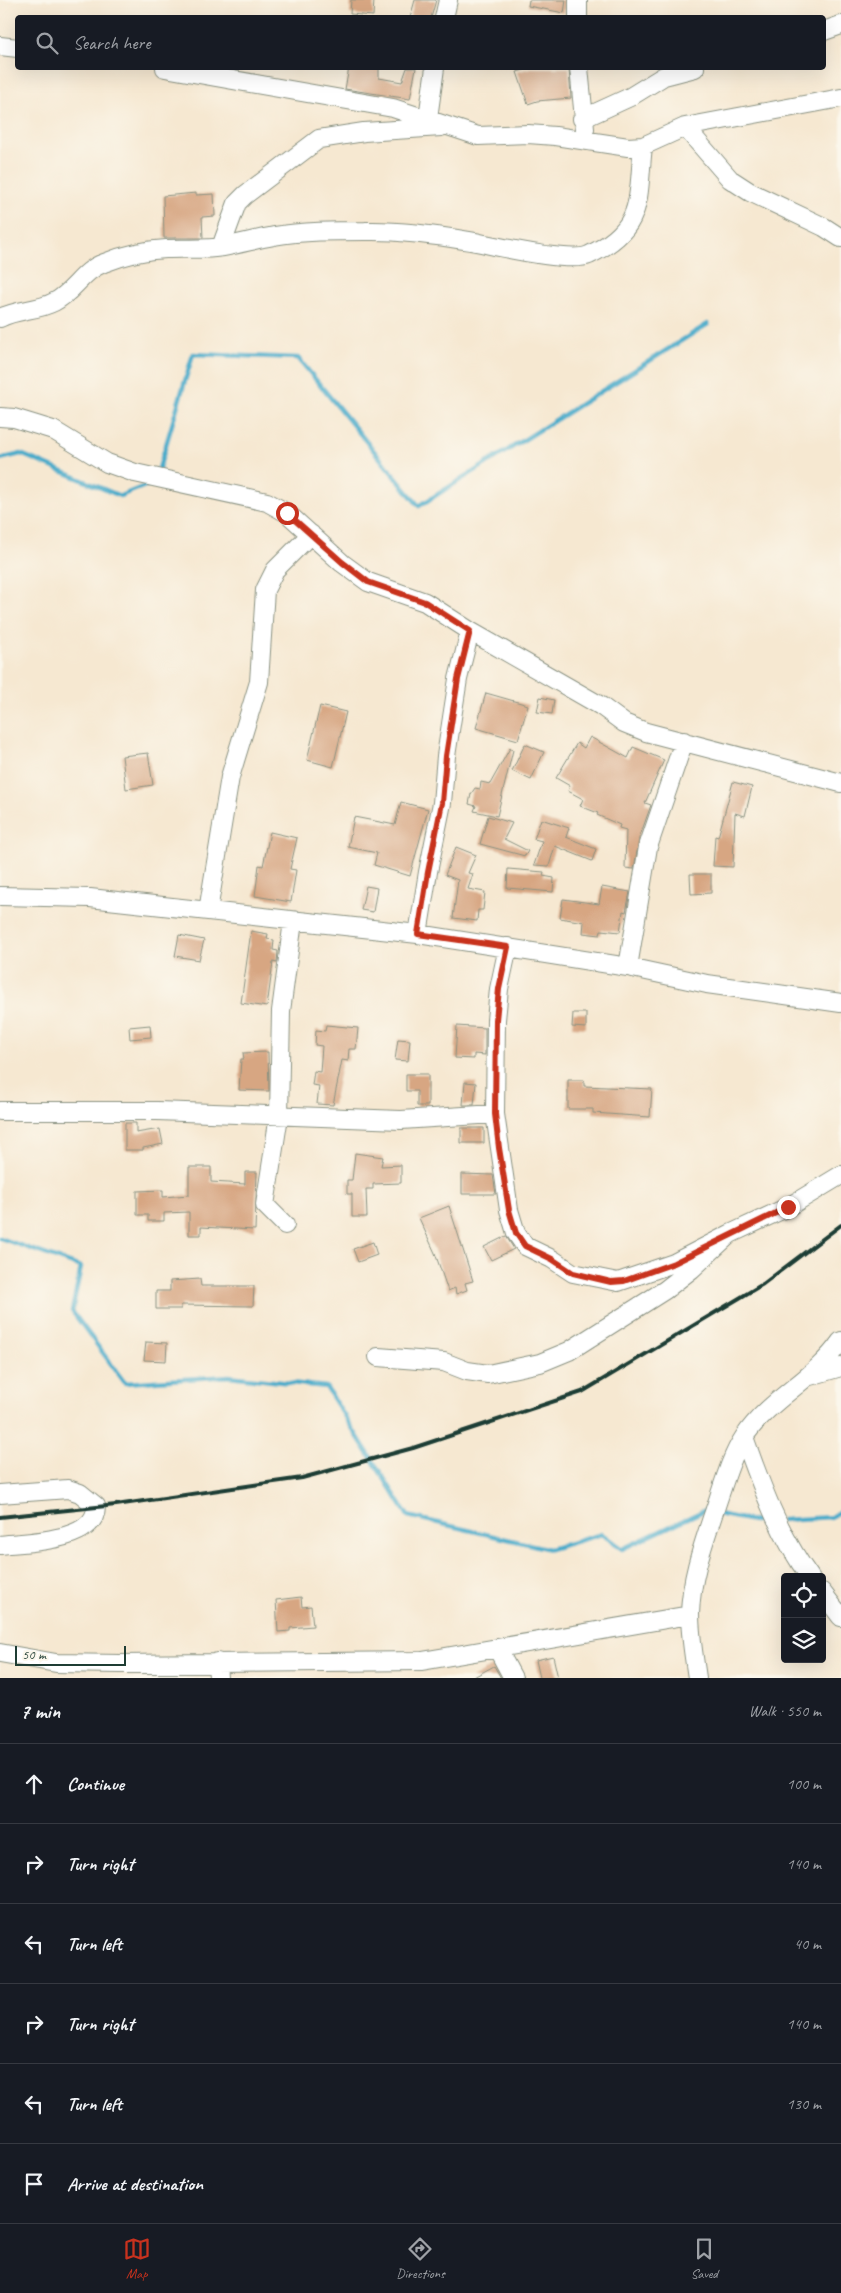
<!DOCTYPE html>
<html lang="en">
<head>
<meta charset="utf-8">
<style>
	body { margin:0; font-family:Caveat,sans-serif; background:#20242c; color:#f1f3f6 }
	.controls { position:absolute; right:15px; bottom:15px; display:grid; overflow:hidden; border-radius:5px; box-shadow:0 5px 20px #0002 }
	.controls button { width:45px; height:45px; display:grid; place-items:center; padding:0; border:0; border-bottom:1px solid #363941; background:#171b24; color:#f1f3f6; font:25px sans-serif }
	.scale { position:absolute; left:15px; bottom:12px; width:111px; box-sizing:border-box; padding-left:5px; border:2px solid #1f3d34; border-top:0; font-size:14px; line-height:18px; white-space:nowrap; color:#1f3d34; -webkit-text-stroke:4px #fbf7ec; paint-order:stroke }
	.stop { position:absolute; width:15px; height:15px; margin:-11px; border:4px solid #c8321e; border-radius:50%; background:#fff }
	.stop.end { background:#c8321e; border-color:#fff; box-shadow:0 1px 5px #0008 }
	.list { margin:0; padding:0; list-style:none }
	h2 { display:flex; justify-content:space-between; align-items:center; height:65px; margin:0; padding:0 20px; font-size:21px }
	h2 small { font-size:16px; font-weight:400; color:#9ea1a6 }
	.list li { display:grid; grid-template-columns:32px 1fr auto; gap:15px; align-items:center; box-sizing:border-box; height:80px; padding:0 20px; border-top:1px solid #363941 }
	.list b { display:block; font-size:19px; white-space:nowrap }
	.list em { font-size:16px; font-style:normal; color:#9ea1a6 }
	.icon { flex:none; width:28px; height:28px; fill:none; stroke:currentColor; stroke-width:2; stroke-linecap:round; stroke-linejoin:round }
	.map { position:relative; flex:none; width:841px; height:1678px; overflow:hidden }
	.search { position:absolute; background:#171b24; box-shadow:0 5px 20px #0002; left:15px; right:15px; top:15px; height:55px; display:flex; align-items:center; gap:12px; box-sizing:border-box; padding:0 18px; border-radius:5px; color:#9ea1a6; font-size:19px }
	.sheet { height:545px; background:#171b24 }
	nav { display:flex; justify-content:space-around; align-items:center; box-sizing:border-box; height:70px; border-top:1px solid #363941; background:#171b24; font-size:14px; color:#9ea1a6 }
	nav a { display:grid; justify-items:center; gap:2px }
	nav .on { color:#c8321e }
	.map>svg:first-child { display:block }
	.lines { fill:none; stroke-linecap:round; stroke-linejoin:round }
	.stream { stroke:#4bacca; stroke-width:4.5 }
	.building { fill:#d7a682 }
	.street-casing { stroke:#8a9282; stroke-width:20 }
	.street { stroke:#fff; stroke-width:18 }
	.rail { stroke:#1f3d34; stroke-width:4 }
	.route { stroke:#c8321e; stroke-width:6 }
</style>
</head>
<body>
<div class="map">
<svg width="841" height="1678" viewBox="0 0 841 1678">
	<rect width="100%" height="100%" fill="#fbf7ec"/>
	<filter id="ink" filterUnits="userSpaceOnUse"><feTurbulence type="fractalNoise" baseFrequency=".02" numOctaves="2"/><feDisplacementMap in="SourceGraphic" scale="10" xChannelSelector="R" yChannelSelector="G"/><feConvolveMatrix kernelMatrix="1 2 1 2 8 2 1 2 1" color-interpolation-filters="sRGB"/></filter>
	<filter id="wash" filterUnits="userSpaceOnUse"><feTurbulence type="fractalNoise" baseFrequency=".0096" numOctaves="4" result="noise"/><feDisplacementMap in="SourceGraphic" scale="20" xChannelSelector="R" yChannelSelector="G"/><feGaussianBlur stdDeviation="1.12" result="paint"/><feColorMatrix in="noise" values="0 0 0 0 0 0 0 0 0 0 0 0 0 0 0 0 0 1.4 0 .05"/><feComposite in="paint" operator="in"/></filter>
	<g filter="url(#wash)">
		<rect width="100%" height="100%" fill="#f6e8d1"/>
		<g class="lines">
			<path class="stream" d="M0,459L21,454L120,496L155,482
				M157,475L193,354L298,358L419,506L708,324
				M0,1238L81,1267L72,1311L125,1383L229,1376L326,1387L408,1516L550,1549L602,1534L622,1549L703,1511L710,1513
				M718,1514L753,1521L772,1520
				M782,1520L832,1517L841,1510"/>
		</g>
		<g id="blocks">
			<path class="building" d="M351,0H374L373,16L350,14Z
				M415,0H436L431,18H410Z
				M529,0H566L564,13L528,6Z
				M349,68H379V78L402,82L407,68H416L410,99L345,89Z
				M531,68H569L571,98L537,101L528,104L517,72Z
				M196,193V195L214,194L215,216L202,217L203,238H164L163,196Z
				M486,693L528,705L518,740L476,728Z
				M540,697L554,700L552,714L537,712Z
				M320,706L346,712L333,767L307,760Z
				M590,737L628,758L633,747L664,760L645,803L651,805L641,833H640L634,869L625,868L626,830L619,828L620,825L597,815L598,813L580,806L583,799L568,791L570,786L556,778L577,743L584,748Z
				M525,744L544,752L531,780L512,771Z
				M510,748L513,750L497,816L474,811L476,806L469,804L471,794L475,788L480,789L481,782L490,784Z
				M148,753L153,785L126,789L122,756Z
				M733,782L752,787L745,816L735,813L733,867L713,866L715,836L718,837Z
				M401,802L428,809L410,876L374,865L377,853L348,847L354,817L395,825Z
				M488,816L512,823L504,839L528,851L525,856L480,844Z
				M541,819L569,828L566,837L596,849L592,861L555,846L549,866L534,865L542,841L534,839Z
				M270,832L297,838L290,869L296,870L291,902L255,896L259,865L263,866Z
				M456,847L476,855L468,873L473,874L468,889L485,892L483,910H478L477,921L453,918L458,880L445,875Z
				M508,869L544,872L543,876L554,878L553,892L507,888Z
				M690,874H711V893L691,894Z
				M366,886L377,888L373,912L361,910Z
				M602,887L630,892L626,912L623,911L620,932L601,930L600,935L583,933L584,922L560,918L563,899L599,904Z
				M251,931L268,934L267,939L274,940L273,950L278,951L277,963L273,962L267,1007L241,1003Z
				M179,935L204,940L199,960L175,956Z
				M573,1013H586V1028L572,1027Z
				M150,1025L151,1037L130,1039L129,1027Z
				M326,1025L358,1028L356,1049H349L348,1061L342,1060L333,1105L317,1104L319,1086L312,1085L314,1071L320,1072L322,1046L315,1045L316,1030L325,1031Z
				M457,1026L485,1028V1055L474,1054V1059L455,1058Z
				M398,1039L410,1040L408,1061L395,1060Z
				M268,1052L269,1091L239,1090L241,1059H244L243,1053Z
				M406,1074H428V1106H417V1091H406Z
				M568,1080H584V1086L652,1089L650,1117L593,1113V1109H568Z
				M465,1082L476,1083L474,1105H463Z
				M125,1123H136V1133L160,1129L163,1144L143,1148V1150H125Z
				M461,1128H484V1143H461Z
				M355,1153L383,1157L381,1166L401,1165V1183L373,1184V1189H366L367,1217H352V1194H347V1180H352Z
				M189,1167H211V1182L245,1184V1172H257L255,1230L201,1227V1235H189V1212L164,1213V1221H148V1215H137V1191L163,1190V1197L189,1195Z
				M462,1174L493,1175L496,1194H462Z
				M449,1206L473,1281L465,1283L467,1290L456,1294L455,1288L448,1291L435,1253L419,1218Z
				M506,1236L514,1249L491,1260L484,1247Z
				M373,1242L377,1255L358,1262L353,1249Z
				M200,1279L201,1286H254L253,1306L181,1305V1309H156V1291H170V1281Z
				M146,1342L167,1343L166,1361L144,1360Z
				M301,1597L302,1607L311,1606L313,1626L290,1628V1631L278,1632L276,1600Z
				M553,1656L558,1678H540L536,1660Z
				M494,1666L501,1678H472Z"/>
		</g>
	</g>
	<g filter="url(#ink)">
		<use href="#blocks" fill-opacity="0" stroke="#8a9282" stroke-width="1"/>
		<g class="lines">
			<defs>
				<path id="street" d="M444,18L448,0
					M578,18V0
					M824,31L841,25
					M0,46L18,48
					M165,68L393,108L478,136L528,134L555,136L628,147L643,146L685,127L841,98
					M579,68L585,129
					M428,118L435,68
					M582,119L630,97L664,76L695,68
					M685,127L730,179L750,192L824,227L841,238
					M221,247L237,203L245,195L319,139L364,132L441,127
					M0,318C17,309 37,311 54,302C73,293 83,270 104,263C124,255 145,250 166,249C185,248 204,250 223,247C240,244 257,239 274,236C303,231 335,231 365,231C400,230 435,235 470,241C493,245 569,264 589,255C645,228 637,200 643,146
					M0,417L14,418L53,430L107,463L135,473L267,502L287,513L342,563L368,582L425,602L470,631L601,706L624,723L646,732L841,783
					M0,896L90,898L418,934L628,967L707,984L841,1003
					M208,911L230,777L259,682L265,590L275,570L311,534
					M418,934L428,872L442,803L446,756L458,679L470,631
					M508,947L499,989L496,1020L495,1114L509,1210L516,1233L525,1246L552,1259L573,1273L618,1282L674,1263L730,1234
					M628,967L648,847L684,741
					M0,1111H157L401,1120L495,1114
					M285,1225L265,1205L279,1116L281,1011L293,921
					M378,1357L444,1362L467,1371L488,1374L540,1363L569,1351L665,1290L692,1269L730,1234L788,1207L841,1175
					M810,1376L841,1367
					M744,1437C761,1485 779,1535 810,1577
					M0,1494L68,1489L80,1493L96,1506C97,1542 26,1542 0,1545
					M822,1592L841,1617
					M497,1648L513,1678
					M0,1653L56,1663L120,1664L422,1661L690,1615
					M217,1662L218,1678
					M697,1678C694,1657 690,1635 690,1614C691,1574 706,1537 718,1500C725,1479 732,1455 744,1437C770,1398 815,1379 841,1341"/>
			</defs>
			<use href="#street" class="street-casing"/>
			<use href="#street" class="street"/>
			<path class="rail" d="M0,1517L116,1505L302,1478L413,1448L582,1392L763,1284L841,1225"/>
		</g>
	</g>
	<g class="lines" filter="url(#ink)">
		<path class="route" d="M287,513L342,562L368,582L425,602L470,631L458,679L446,756L442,803L428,872L418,934L508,947L499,989L496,1020L495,1114L499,1148L509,1210L516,1233L525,1246L552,1259L573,1273L611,1282L624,1281L674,1263L788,1207"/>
	</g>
</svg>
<div class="controls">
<button><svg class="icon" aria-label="locate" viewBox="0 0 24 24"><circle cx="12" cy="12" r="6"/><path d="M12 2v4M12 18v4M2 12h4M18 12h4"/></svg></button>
<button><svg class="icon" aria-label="layers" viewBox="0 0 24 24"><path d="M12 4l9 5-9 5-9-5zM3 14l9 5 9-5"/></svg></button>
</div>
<div class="scale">50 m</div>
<div class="stop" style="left:287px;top:513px"></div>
<div class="stop end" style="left:788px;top:1207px"></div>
<div class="search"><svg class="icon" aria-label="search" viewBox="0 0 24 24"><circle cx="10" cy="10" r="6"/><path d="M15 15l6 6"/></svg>Search here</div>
</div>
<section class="sheet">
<h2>7 min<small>Walk · 550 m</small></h2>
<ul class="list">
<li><svg class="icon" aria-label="ahead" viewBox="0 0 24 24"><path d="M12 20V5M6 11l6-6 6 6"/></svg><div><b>Continue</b></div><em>100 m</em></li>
<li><svg class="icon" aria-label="right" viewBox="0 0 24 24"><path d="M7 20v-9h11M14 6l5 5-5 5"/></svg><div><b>Turn right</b></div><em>140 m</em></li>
<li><svg class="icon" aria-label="left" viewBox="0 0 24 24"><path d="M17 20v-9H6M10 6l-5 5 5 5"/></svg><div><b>Turn left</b></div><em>40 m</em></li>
<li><svg class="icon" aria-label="right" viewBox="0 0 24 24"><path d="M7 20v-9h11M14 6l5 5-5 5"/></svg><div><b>Turn right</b></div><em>140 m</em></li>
<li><svg class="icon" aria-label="left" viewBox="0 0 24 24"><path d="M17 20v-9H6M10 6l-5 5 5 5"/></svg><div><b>Turn left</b></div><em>130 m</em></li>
<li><svg class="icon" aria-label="arrive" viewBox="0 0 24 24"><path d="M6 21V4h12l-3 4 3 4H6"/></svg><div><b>Arrive at destination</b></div></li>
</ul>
</section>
<nav>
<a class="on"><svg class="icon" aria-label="map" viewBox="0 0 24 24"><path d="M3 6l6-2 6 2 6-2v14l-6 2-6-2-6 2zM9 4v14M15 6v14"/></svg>Map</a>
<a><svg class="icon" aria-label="directions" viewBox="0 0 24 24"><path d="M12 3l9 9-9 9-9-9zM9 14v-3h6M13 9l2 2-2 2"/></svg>Directions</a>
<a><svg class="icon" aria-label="saved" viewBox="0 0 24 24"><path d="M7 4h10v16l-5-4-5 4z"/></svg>Saved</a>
</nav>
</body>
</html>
